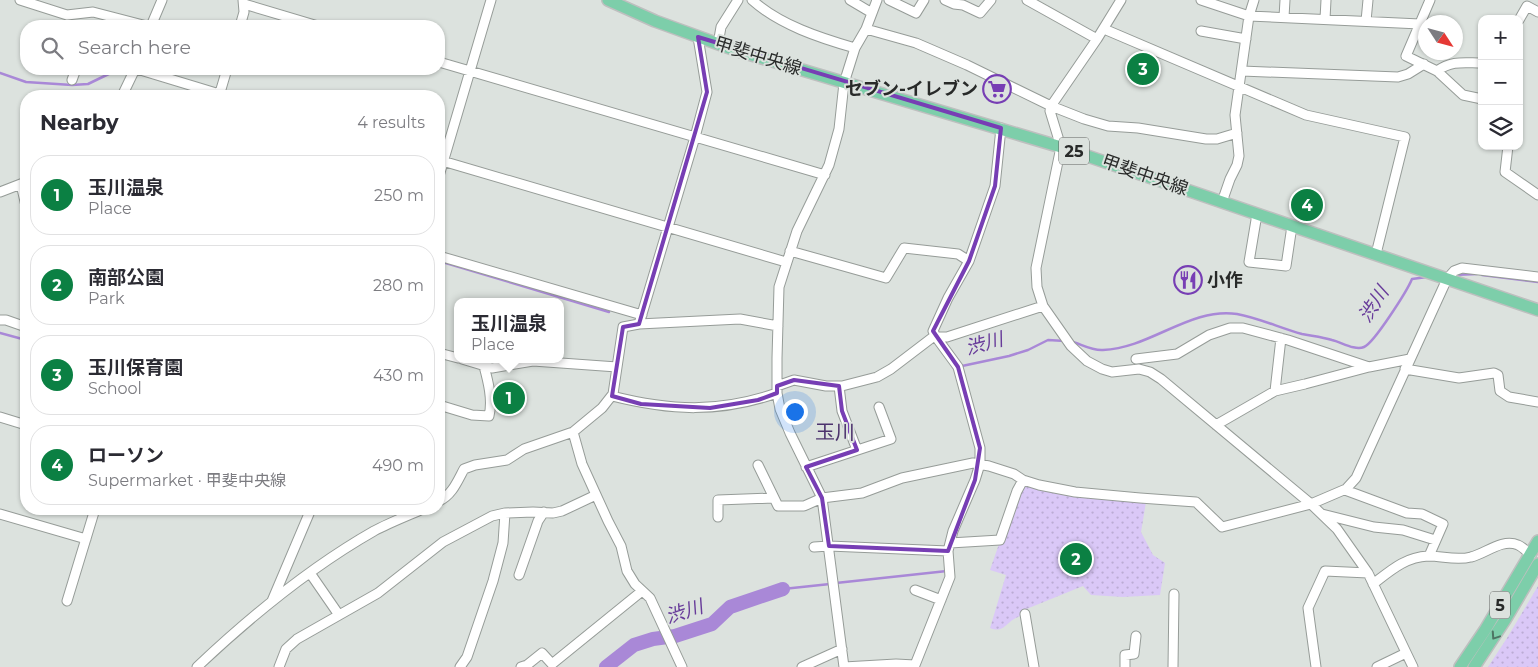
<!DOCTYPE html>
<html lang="en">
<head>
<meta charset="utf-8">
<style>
	body { margin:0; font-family:Montserrat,"Noto Sans JP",sans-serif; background:#f7f7f7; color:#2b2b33 }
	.controls { position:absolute; right:15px; top:15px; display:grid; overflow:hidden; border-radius:10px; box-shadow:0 1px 4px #0004 }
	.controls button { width:45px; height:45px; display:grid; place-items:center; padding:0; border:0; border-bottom:1px solid #e1e1e2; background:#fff; color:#2b2b33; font:25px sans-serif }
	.compass { position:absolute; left:1418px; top:15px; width:45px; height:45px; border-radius:50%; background:#fff; box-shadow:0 1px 4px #0004; rotate:126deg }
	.you { position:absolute; left:794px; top:411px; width:18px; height:18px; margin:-12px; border:4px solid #fff; border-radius:50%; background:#1a73e8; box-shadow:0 0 0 8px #1a73e833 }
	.badge { display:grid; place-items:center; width:32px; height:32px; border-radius:50%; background:#0b8043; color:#fff; font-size:16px; font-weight:700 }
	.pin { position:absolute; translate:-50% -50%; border:2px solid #fff; box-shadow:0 1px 5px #0006 }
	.popup { position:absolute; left:454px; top:298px; width:110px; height:65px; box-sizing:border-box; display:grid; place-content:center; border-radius:10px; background:#fff; filter:drop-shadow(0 1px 4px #0005); font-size:16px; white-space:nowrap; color:#7c7c81 }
	.popup b { font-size:19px; color:#2b2b33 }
	.popup::after { content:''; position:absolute; left:50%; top:100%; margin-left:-10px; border:10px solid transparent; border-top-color:#fff }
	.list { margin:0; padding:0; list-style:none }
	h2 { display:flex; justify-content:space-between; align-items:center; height:65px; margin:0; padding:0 20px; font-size:21px }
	h2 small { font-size:16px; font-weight:400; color:#7c7c81 }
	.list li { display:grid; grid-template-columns:32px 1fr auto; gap:15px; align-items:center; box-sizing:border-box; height:80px; margin:0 10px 10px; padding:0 10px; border:1px solid #e1e1e2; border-radius:20px }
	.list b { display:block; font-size:19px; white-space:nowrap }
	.list p { margin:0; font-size:16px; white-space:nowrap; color:#7c7c81 }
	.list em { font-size:16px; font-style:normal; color:#7c7c81 }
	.icon { flex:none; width:28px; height:28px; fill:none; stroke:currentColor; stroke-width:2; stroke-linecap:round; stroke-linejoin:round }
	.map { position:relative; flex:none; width:1538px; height:667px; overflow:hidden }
	.search { position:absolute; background:#fff; box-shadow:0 1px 4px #0004; left:20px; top:20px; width:425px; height:55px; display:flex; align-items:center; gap:12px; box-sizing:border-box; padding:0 18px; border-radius:20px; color:#7c7c81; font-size:19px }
	.panel { position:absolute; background:#fff; box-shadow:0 1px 4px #0004; left:20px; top:90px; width:425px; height:425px; border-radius:20px }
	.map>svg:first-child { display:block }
	.park { fill:url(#park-dots) }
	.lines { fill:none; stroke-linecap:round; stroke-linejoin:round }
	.stream { stroke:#a988d7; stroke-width:2.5 }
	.river { stroke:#a988d7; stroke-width:14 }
	.minor-casing { stroke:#969c98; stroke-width:11 }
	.major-casing { stroke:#bebfbf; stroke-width:14 }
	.minor { stroke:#fff; stroke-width:9 }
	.major { stroke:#7dceaa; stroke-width:11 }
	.oneway { stroke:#4e7463 }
	.marked { fill:none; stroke:#773eb4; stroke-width:4; stroke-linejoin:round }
	.labels { text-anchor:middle; stroke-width:4; stroke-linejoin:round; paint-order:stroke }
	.shield { fill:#dce2de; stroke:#5e615f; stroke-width:1 }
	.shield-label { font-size:16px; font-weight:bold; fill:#282a29 }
	.street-label { font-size:18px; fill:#282a29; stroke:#dce2de }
	.poi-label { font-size:18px; font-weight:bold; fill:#282a29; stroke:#dce2de; text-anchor:end }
	.water-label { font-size:19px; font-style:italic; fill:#683c9a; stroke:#dce2de }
	.quarter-label { font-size:20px; fill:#4c326d; stroke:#dce2de }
</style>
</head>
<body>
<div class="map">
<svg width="1538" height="667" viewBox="0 0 1538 667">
	<defs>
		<pattern id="park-dots" width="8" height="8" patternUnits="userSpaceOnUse" patternTransform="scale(1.25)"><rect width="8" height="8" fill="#dac8f7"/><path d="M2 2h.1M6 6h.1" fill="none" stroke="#bbacd4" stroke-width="1.8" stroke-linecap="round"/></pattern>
	</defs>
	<rect width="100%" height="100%" fill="#dce2de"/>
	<path class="park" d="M1030,485L1146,502L1141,532L1153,555L1165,563L1160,595L1123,597L1091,595L1083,586L1024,610L1022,615C1018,617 1013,619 1010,622C1003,628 1000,632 990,628L1006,575L990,570L999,544L1019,492L1024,487Z
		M1538,586V667H1488L1507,638Z"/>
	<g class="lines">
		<path class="stream" d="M0,73L26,82L72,85L88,84L119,69
			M439,261L609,312
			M1453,275L1477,274
			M1482,275L1538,282
			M0,333L26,340
			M1070,341C1081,344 1092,351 1103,350C1151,348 1190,307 1237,314C1259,318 1280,328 1302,334C1312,336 1322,337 1332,340C1341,342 1355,351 1364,347C1374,343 1407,291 1412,279L1427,277
			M962,368V366L1009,356L1028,350L1048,340L1065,341
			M836,583L947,571
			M783,589L830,584"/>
		<path class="river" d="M606,667L634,645L653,639L675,636L712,624L730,607L783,589"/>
		<defs>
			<path id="minor" d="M20,0L67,15L93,12L147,26
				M752,0C780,25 820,38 855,48
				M850,0L872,13
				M889,0L916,13L924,0
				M945,0L954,4L963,5L980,13L991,0
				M1027,0L1097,39
				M1121,0L1097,39L1051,106L1050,111L1061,147L1036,268L1037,287L1043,306L1071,346L1087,361L1102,369L1112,372L1139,369L1150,372L1161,379L1311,504L1337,529L1368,573L1413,667
				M1201,0L1249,16L1420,24
				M1430,0L1406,56L1437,71L1463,95L1482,99
				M244,4L318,26
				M1284,17L1285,0
				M1325,19L1326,0
				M1519,20L1527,6L1538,12
				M1366,21L1368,0
				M151,26L162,0
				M240,26L244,12L243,0
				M866,29L916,43L967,65L1051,106L1084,119L1108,126L1138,128L1206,139H1217L1237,133
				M1104,29L1306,115L1405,137L1376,254
				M1201,31L1246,39
				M718,44L721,27L738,0
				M439,62L825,175
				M137,69L226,96
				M1242,71L1398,77L1408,74L1424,64
				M1437,71C1452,60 1464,63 1482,63
				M72,80L76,69
				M122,96L135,69
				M219,96L227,69
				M1508,146L1505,172L1538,195
				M439,160L786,262
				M439,176L491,0
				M21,184L26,206
				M0,192L26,182
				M1222,202L1230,179L1237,165L1239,156L1235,115L1249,16L1254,0
				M1257,214L1249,262L1286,266L1292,226
				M790,251L886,278L904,248L958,254L969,261
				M439,256L642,315
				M0,320H6L26,327
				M639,324L695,137L707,92L698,37
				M439,353L458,358
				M462,359L492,368L533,361L617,367
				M1136,359L1177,354L1209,335L1230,328H1243L1288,340L1369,367L1410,359
				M1405,369L1459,378L1494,373L1498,375L1500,391L1509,397L1538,402
				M777,386L794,380L826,386H842L877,377L891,369L933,337H947L1043,306
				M839,386L842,411L857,450
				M1275,391L1281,338
				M612,396C671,411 719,413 777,393
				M439,405L472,415L489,416C493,400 488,381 484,366
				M0,417L26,425
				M1216,425L1275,391L1305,384L1369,367
				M573,432L582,464L608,521L621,546L627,571L635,584L650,598L682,667
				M758,465L778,506H804L822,498L862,493L902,478L973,463L989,466L1014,474L1023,480L1039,485L1075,492L1140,498L1196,502L1222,527L1311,504L1346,489L1356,478L1447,279L1454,271L1462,268L1538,277
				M806,467L891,439L879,407
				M1345,490L1407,513L1422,514L1443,524L1429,556
				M439,501C452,495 457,482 464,469L475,465L507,460L524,449L573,432L602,408L613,394L623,327L639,324L740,319L778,326
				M0,514L86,539
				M1322,514L1374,527L1403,530L1435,540
				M718,517V500L773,498
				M950,543L1000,540L1017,491L1023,480
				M814,547L829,546L948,551
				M310,573L339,615
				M519,575L538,521L544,512
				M1373,584C1390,571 1405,557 1428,556C1443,556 1456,561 1471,557C1485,554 1502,538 1518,545C1523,547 1527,552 1531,555
				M915,590L941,600
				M67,601L95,509
				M272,601L311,509
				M1025,614L1034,667
				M197,667C251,616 309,568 374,531C389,523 407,516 423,509
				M279,667L286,649L297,639L378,593L443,542L492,516L505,513L533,512L553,513L562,511L596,495
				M460,667L467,657L493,581L503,543L505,513
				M521,667L527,665L542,653L552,664L642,591
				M802,667L842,649
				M844,667L822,498L790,433L780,409L777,393V358L779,287L797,231L829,165L839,129L844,83L855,48L866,29L877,0
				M844,667L896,664L915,665L950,577L948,551L953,531L975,480L980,464V448L958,367L936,337L933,331L948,298L969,261L995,186L1001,128
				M1125,667V655L1134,654L1136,636
				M1173,667L1174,594
				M1316,667L1308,608L1325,571L1368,573
				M1377,667L1406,653"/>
			<path id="major" d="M608,0L655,21L735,50L1061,147L1538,310
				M1460,667L1485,630L1538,541
				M1474,667L1505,620L1538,564"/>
		</defs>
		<use href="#minor" class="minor-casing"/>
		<use href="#major" class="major-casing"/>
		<use href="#minor" class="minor"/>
		<use href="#major" class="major"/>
	</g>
	<defs><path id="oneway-chevron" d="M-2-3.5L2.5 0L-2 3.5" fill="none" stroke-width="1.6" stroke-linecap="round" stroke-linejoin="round" transform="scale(1.25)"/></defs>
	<use class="oneway" href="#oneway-chevron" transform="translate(1495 636) rotate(124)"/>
	<path class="marked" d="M698,37L1001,128L995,186L969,261L933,331L958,367L980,448L975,480L948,551L829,546L822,498L806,467L857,450L842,411L839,386L794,380L777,386V393L758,400L710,408L641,404L612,396L623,327L639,324L707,92Z"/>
	<defs>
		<symbol id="supermarket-ring" viewBox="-11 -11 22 22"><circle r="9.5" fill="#dce2de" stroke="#773eb4" stroke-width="1.5"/><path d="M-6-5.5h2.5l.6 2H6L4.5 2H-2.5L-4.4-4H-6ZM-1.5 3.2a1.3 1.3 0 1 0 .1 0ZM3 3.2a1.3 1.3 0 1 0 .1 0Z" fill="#773eb4"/></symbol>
		<symbol id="restaurant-ring" viewBox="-11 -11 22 22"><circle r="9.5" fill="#dce2de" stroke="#773eb4" stroke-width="1.5"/><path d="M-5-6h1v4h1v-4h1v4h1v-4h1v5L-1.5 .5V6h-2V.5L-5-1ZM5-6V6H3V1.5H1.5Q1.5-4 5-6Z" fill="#773eb4"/></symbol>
	</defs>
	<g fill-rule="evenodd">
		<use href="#supermarket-ring" x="981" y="73" width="32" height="32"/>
		<use href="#restaurant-ring" x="1172" y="264" width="32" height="32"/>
	</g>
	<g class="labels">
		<g class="shield">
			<rect x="1059" y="137.5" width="30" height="27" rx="4"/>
			<rect x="1490" y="591.5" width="20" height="27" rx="4"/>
		</g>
		<g class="shield-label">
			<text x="1074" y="157">25</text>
			<text x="1500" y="611">5</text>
		</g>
		<g class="street-label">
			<text transform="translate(758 56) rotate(17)" y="6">甲斐中央線</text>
			<text transform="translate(1145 175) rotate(19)" y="6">甲斐中央線</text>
		</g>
		<g class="poi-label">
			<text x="978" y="95">セブン-イレブン</text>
			<text x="1207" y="286" text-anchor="start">小作</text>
		</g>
		<g class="water-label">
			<text transform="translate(1373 304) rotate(-57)" y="7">渋川</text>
			<text transform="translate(984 343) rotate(-15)" y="7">渋川</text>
			<text transform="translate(684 611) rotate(-18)" y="7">渋川</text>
		</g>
		<g class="quarter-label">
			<text x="835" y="439">玉川</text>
		</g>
	</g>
</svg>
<div class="controls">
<button>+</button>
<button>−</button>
<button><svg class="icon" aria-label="layers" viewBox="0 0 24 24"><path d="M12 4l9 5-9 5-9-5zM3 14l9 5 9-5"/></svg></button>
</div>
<svg class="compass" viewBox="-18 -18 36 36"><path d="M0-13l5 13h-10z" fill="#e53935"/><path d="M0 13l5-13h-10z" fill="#7c7c81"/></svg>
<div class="you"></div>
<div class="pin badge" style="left:509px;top:398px">1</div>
<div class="popup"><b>玉川温泉</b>Place</div>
<div class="pin badge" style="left:1076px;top:559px">2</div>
<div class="pin badge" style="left:1143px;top:69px">3</div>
<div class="pin badge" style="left:1307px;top:205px">4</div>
<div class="search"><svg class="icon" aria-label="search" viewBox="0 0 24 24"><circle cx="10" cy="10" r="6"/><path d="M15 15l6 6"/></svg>Search here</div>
<section class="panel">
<h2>Nearby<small>4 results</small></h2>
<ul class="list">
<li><span class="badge">1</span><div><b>玉川温泉</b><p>Place</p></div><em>250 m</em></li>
<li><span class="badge">2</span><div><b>南部公園</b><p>Park</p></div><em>280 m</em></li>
<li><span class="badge">3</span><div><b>玉川保育園</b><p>School</p></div><em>430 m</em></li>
<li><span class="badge">4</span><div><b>ローソン</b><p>Supermarket · 甲斐中央線</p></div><em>490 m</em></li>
</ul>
</section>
</div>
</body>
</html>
